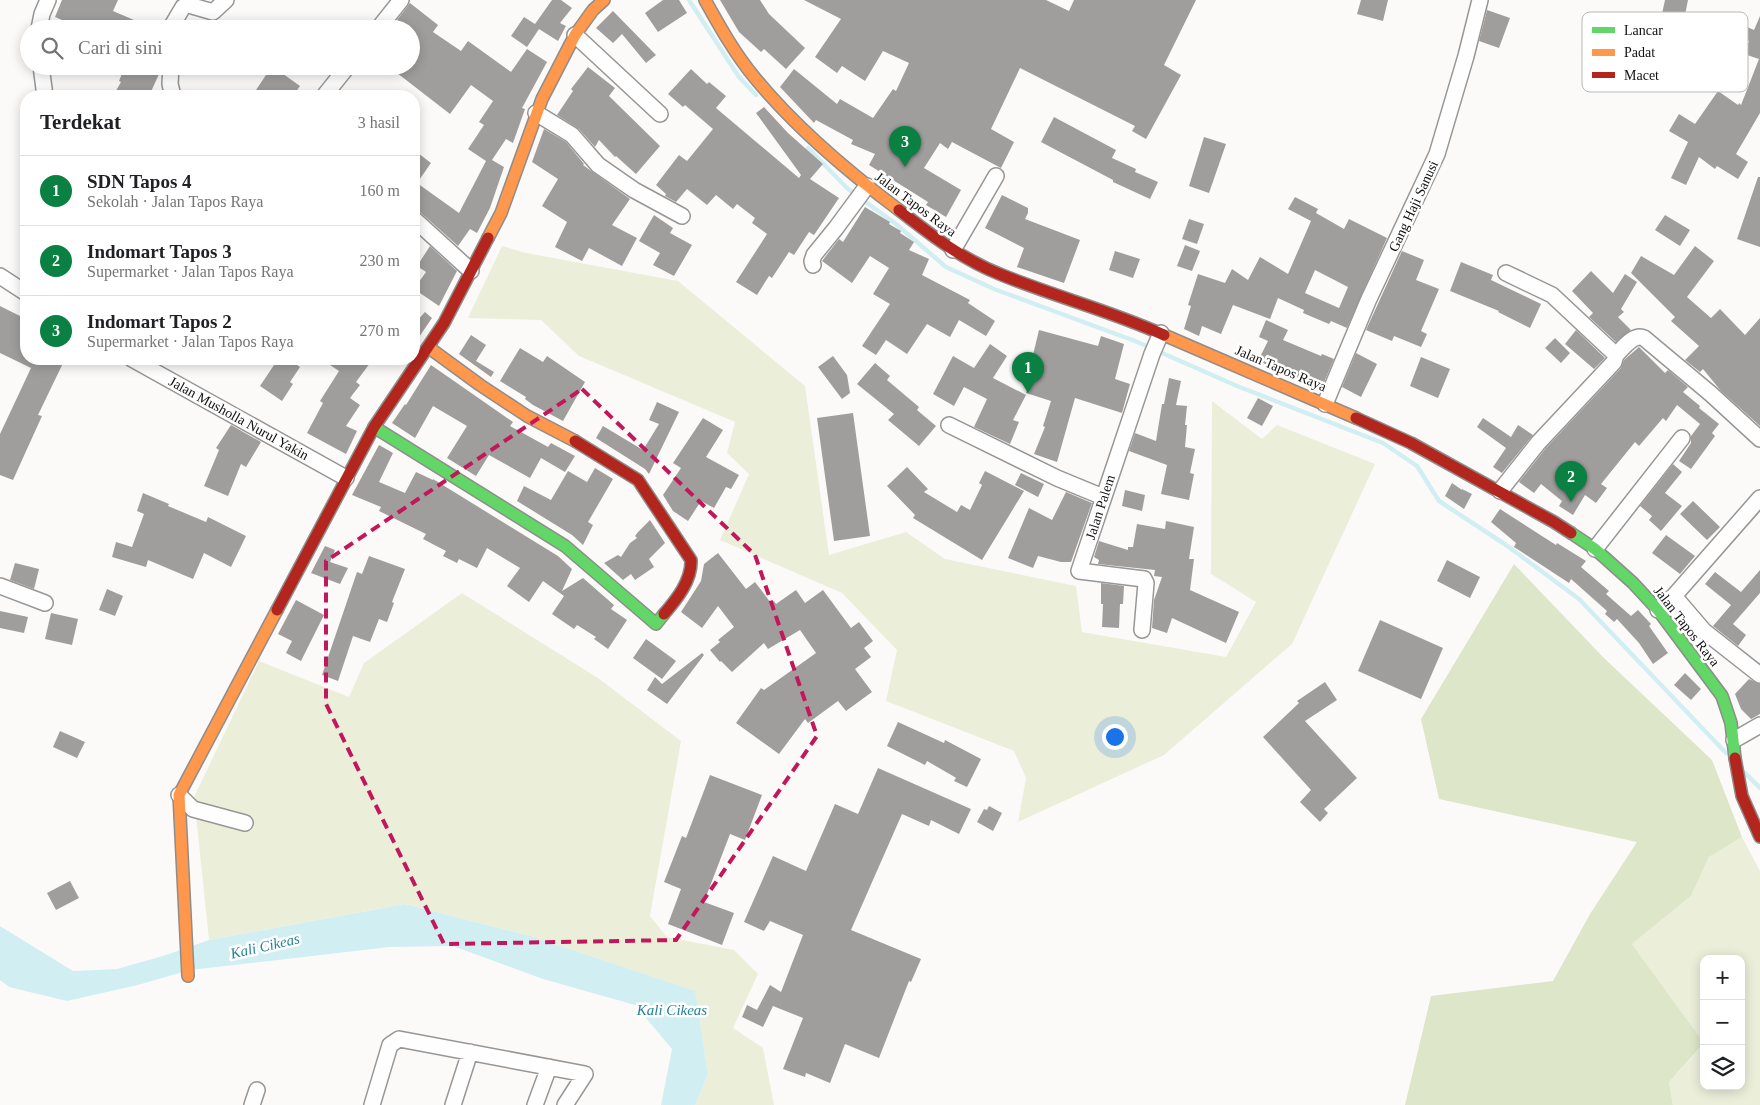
<!DOCTYPE html>
<html lang="id">
<head>
<meta charset="utf-8">
<style>
	body { margin:0; font-family:Georgia,serif; background:#f6f6f6; color:#202124 }
	.controls { position:absolute; right:15px; bottom:15px; display:grid; overflow:hidden; border-radius:10px; box-shadow:0 2px 12px #0003 }
	.controls button { width:45px; height:45px; display:grid; place-items:center; padding:0; border:0; border-bottom:1px solid #e0e0e0; background:#fff; color:#202124; font:25px sans-serif }
	.you { position:absolute; left:1114px; top:736px; width:18px; height:18px; margin:-12px; border:4px solid #fff; border-radius:50%; background:#1a73e8; box-shadow:0 0 0 8px #1a73e833 }
	.badge { display:grid; place-items:center; width:32px; height:32px; border-radius:50%; background:#0b8043; color:#fff; font-size:16px; font-weight:700 }
	.pin { position:absolute; translate:-50% -41px; filter:drop-shadow(0 1px 2px #0008) }
	.pin::after { content:''; position:absolute; top:26px; width:18px; height:15px; background:inherit; clip-path:polygon(0 0,100% 0,50% 100%) }
	.list { margin:0; padding:0; list-style:none }
	h2 { display:flex; justify-content:space-between; align-items:center; height:65px; margin:0; padding:0 20px; font-size:21px }
	h2 small { font-size:16px; font-weight:400; color:#757577 }
	.list li { display:grid; grid-template-columns:32px 1fr auto; gap:15px; align-items:center; box-sizing:border-box; height:70px; padding:0 20px; border-top:1px solid #e0e0e0 }
	.list b { display:block; font-size:19px; white-space:nowrap }
	.list p { margin:0; font-size:16px; white-space:nowrap; color:#757577 }
	.list em { font-size:16px; font-style:normal; color:#757577 }
	.icon { flex:none; width:28px; height:28px; fill:none; stroke:currentColor; stroke-width:2; stroke-linecap:round; stroke-linejoin:round }
	.map { position:relative; flex:none; width:1760px; height:1105px; overflow:hidden }
	.search { position:absolute; background:#fff; box-shadow:0 2px 12px #0003; left:20px; top:20px; width:400px; height:55px; display:flex; align-items:center; gap:12px; box-sizing:border-box; padding:0 18px; border-radius:28px; color:#757577; font-size:19px }
	.panel { position:absolute; background:#fff; box-shadow:0 2px 12px #0003; left:20px; top:90px; width:400px; height:275px; border-radius:20px }
	.map>svg:first-child { display:block }
	.green { fill:#ebefda }
	.forest { fill:#dee6c9 }
	.water { fill:#d1eff2 }
	.lines { fill:none; stroke-linecap:round; stroke-linejoin:round }
	.stream { stroke:#d1eff2; stroke-width:4.5 }
	.building { fill:#a09e9c; fill-rule:evenodd }
	.street-casing { stroke:#979695; stroke-width:18 }
	.fast-casing { stroke:#8d8d8c; stroke-width:14 }
	.slow-casing { stroke:#8d8d8c; stroke-width:14 }
	.jam-casing { stroke:#8d8d8c; stroke-width:14 }
	.street { stroke:#fffefe; stroke-width:15 }
	.fast { stroke:#63d668; stroke-width:11 }
	.slow { stroke:#ff974d; stroke-width:11 }
	.jam { stroke:#b3261e; stroke-width:11 }
	.marked { fill:none; stroke:#c2185b; stroke-width:4; stroke-dasharray:10 6; stroke-linejoin:round }
	.labels { text-anchor:middle; stroke-width:5; stroke-linejoin:round; paint-order:stroke }
	.street-label { font-size:14px; fill:#111; stroke:#fff }
	.water-label { font-size:15px; font-style:italic; fill:#268196; stroke:#fff }
	.key { fill:#fff; stroke:#b8b8b8; stroke-width:1 }
	.key-label { font-size:14px; fill:#111 }
</style>
</head>
<body>
<div class="map">
<svg width="1760" height="1105" viewBox="0 0 1760 1105">
	<rect width="100%" height="100%" fill="#fcfaf8"/>
	<path class="green" d="M502,246L526,253L678,281L805,386L829,555L906,532L945,559L1076,586L1082,632L1226,657L1256,602L1211,574L1212,401L1262,439L1277,425L1375,464L1292,644L1164,755L1018,822L1026,778L1014,751L886,701L897,650L842,593L720,540L749,474L727,453L735,422L579,356L541,320L468,318Z
		M462,593L598,678L681,741L650,916L667,937L734,950L758,974L733,1028L763,1048L774,1105H695L708,1075L694,991L531,936L405,904L209,940L194,797L259,661L349,697L364,663Z
		M1742,837L1760,871V1105H1673L1669,1082L1704,1044V1086H1741V959H1704V1043L1632,944L1691,896L1709,857Z"/>
	<path class="forest" d="M1514,564L1604,658L1712,760L1742,837L1709,857L1691,896L1632,944L1704,1043L1669,1082L1673,1105H1405L1431,996L1553,981L1590,914L1637,842L1439,799L1421,719Z"/>
	<path class="water" d="M405,904L531,936L695,991L708,1075L695,1105H661L672,1049L635,1005L543,979L453,946L390,947L190,970L138,985L67,1001L9,987L0,980V926L73,971L117,969L163,956L209,940Z"/>
	<g class="lines">
		<path class="stream" d="M689,0L739,77L756,95
			M808,148L848,189L896,224L946,267L994,289L1135,341L1237,386L1383,443L1417,466L1439,501L1506,545L1579,599L1726,753
			M1745,773L1760,788"/>
	</g>
	<path class="building" d="M62,0H118L113,11L155,29H83L55,17Z
		M552,0H561L572,8L560,23L566,26L558,41L539,29L527,47L511,36L524,17L535,24Z
		M663,0H679L687,13L658,32L645,13Z
		M720,0H760L769,14L805,48L786,69L764,49L761,52L739,32Z
		M804,0H1046L1069,11L1074,0H1196L1164,65L1181,75L1146,139L1132,131L1135,126L1020,68L991,129L1014,142L1001,168L952,142L948,149L940,143L924,168L961,190L946,217L926,205L928,202L869,165L875,154L851,144L853,140L816,120L814,123L780,87L794,69L837,104L840,99L873,118L893,89L896,91L909,63L883,51L865,81L842,66L837,73L815,57L841,19Z
		M1361,0H1388L1383,21L1357,14Z
		M1665,0H1688L1685,15H1687L1682,38L1658,32Z
		M410,3L438,25L433,32L461,51L468,41L511,72L527,49L547,62L522,108L525,109L513,143L506,139L492,160L504,167L490,208L477,233L470,229L458,246L420,212L414,210V150L431,163L417,183L459,213L486,161L468,149L484,125L479,122L493,101L471,85L450,114L388,66H411V29H398L402,23L397,20Z
		M1487,10L1510,18L1499,48L1479,41Z
		M613,11L656,55L646,63L622,34L613,43L596,28Z
		M1721,13L1747,22L1745,26L1754,30L1760,16V113L1736,154L1748,162L1738,179L1717,166L1715,169L1699,157L1686,185L1671,178L1688,142L1669,131L1679,114L1695,124L1718,91L1738,105L1739,103L1741,105L1759,59L1744,54L1749,41L1715,28Z
		M125,66H147L160,72L149,96H113L121,82L119,81Z
		M272,66L300,86L293,96H252Z
		M588,67L615,88L609,96L660,146L636,174L616,156L615,157L599,140L595,147L579,129L557,115L573,91L571,89Z
		M691,69L707,84L709,82L726,96L716,108L799,178L801,175L756,113L764,107L788,133L823,164L810,179L839,198L814,235L809,232L794,255L789,252L772,278L769,276L757,295L736,282L767,234L752,223L755,218L737,204L733,209L716,195L707,205L687,189L676,202L665,196L666,194L656,185L679,155L687,161L713,129L685,105L683,107L668,94Z
		M1054,117L1116,150L1112,158L1136,169L1135,172L1158,182L1150,199L1113,182V180L1041,142Z
		M544,129L566,142L584,164L583,165L630,199L612,225L637,238L622,266L589,248L582,261L555,247L567,222L542,206L558,179L532,162Z
		M1204,137L1226,144L1209,193L1189,186Z
		M1758,177H1760V247L1737,239Z
		M1002,195L1028,208V213L1025,219L1080,240L1064,283L1017,267L1024,248L985,228Z
		M1295,197L1318,209L1316,213L1344,229L1349,219L1387,238L1347,328L1331,321L1329,324L1303,313L1304,310L1278,298L1270,319L1233,305L1221,334L1202,326L1199,336L1184,329L1191,306L1188,305L1198,274L1225,283L1232,269L1248,280L1260,257L1288,274L1311,221L1288,209ZM1315,270L1348,287L1339,308L1305,293Z
		M865,207L890,222L889,224L901,231L900,233L914,242L909,250L929,259L922,275L970,300L968,303L995,321L986,336L959,320L950,337L927,324L907,354L886,340L876,355L862,346L890,304L873,294L889,268L870,256L852,283L822,261L839,239L843,242Z
		M654,215L673,228L670,233L692,245L674,276L653,265L660,253L639,241Z
		M1665,215L1690,230L1680,246L1655,230Z
		M1189,219L1204,224L1197,244L1182,239Z
		M1185,245L1200,251L1192,271L1177,266Z
		M430,246L457,271L439,306L414,289L426,272L417,266Z
		M1695,246L1714,261L1687,297L1711,318L1720,309L1745,335L1760,318V426L1721,391L1703,369L1700,372L1685,360L1699,346L1671,321L1675,317L1631,273L1641,256L1674,275Z
		M1115,251L1140,259L1133,278L1109,270Z
		M1402,251L1424,260L1416,280L1439,289L1421,331L1427,334L1421,347L1394,336L1392,341L1366,330Z
		M1461,262L1493,275L1491,280L1541,304L1530,328L1498,312L1499,311L1450,291Z
		M1591,271L1613,293L1625,274L1637,282L1621,309L1624,312L1618,317L1631,330L1616,342L1589,317L1593,313L1572,291Z
		M0,306L26,319V359H65L38,415L42,416L13,480L0,475V434L31,368L0,353Z
		M425,312L432,318L417,340L414,337V324Z
		M1266,320L1288,330L1283,340L1321,356L1322,354L1334,359L1322,387L1258,361L1268,341L1259,337Z
		M1039,330L1098,346L1101,336L1124,344L1115,379L1130,384L1122,413L1075,398L1057,462L1034,454L1045,427L1043,426L1051,401L1026,393L1038,356L1033,355Z
		M1576,330L1605,358L1594,369L1565,344Z
		M471,335L486,345L476,361L494,372L491,377L459,354Z
		M1555,338L1570,353L1561,363L1545,348Z
		M990,344L1007,356L993,378L1026,395L1013,420L1019,422L1010,444L974,427L987,399L964,387L954,406L933,394L953,356L974,368Z
		M1639,347L1665,373L1668,370L1688,387L1683,392L1700,406L1699,408L1719,424L1712,433L1715,436L1691,469L1679,461L1691,443V436L1700,424L1677,405L1666,421L1663,418L1639,446L1635,442L1601,484L1607,488L1596,503L1585,495L1573,515L1559,506L1562,501L1541,484L1534,493L1519,482L1545,449L1621,368L1624,360Z
		M520,348L543,362L547,356L585,382L563,421L533,405L525,399L526,397L500,381Z
		M1356,353L1377,364L1361,397L1342,387Z
		M833,356L847,375L850,393L842,399L818,367Z
		M1421,357L1450,369L1438,398L1410,386Z
		M278,359H289L300,367L290,382L293,384L282,401L260,386Z
		M321,359H373L356,382L360,385L350,398L360,405L346,426L357,431L346,454L307,433L323,403L320,401L339,371Z
		M875,363L890,376L887,380L919,407L917,410L936,426L919,446L888,420L894,414L857,384Z
		M431,365L513,422L510,426L548,447L551,443L575,456L565,472L541,458L530,478L489,455L476,476L447,458L467,426L433,406L415,438L392,423L405,404L406,405Z
		M1169,378L1181,381L1176,405L1187,406L1185,425H1187L1185,447L1195,449L1190,473L1194,474L1189,500L1161,494L1167,465L1129,451L1135,433L1156,441L1162,404H1164Z
		M1258,398L1273,406L1262,426L1247,418Z
		M657,402L679,412L649,474L645,469L596,438L603,426L643,450L659,424L649,420Z
		M853,413L870,536L834,541L817,418Z
		M703,418L723,430L706,457L739,475L731,489L726,487L714,508L701,501L688,521L673,511L663,495L681,468L673,463Z
		M1483,418L1511,437L1518,425L1533,435L1502,473L1493,467L1506,448L1477,427Z
		M231,425L261,442L246,467L241,464L228,496L204,486L219,450L216,448Z
		M379,445L393,453L379,482L405,493L416,472L433,480V479L558,556L572,569L562,591L583,578L614,605L611,609L627,620L608,649L594,639L596,637L577,625L574,629L552,614L564,596L543,581L529,602L507,586L520,568L487,548L477,568L459,559L457,563L443,556L446,551L423,539L426,534L379,511L381,507L352,495Z
		M1673,464L1682,472L1665,493L1682,506L1661,531L1649,520L1652,516L1640,506Z
		M907,467L928,489L924,492L957,512L961,505L970,510L982,485L979,483L985,471L1024,491L982,560L913,518L915,515L887,486Z
		M595,468L613,479L588,522L593,525L583,545L572,535L517,501L524,486L551,500L568,471L587,482Z
		M1021,473L1044,484L1038,497L1015,485Z
		M1452,483L1462,490V489L1472,494L1464,509L1445,496Z
		M1125,490L1145,495L1142,511L1122,506Z
		M1066,492L1092,503L1071,562H1061L1038,556L1033,568L1008,558L1029,508L1052,520Z
		M143,493L169,504L168,506L206,522L208,517L246,536L231,567L204,553L193,579L148,560L146,567L112,557L116,542L132,547L144,514L137,511Z
		M1693,501L1720,527L1707,540L1680,514Z
		M1500,509L1556,545L1557,543L1586,561L1581,567L1609,591L1606,594L1631,616L1638,610L1651,624L1649,626L1668,653L1653,664L1639,643L1617,619L1614,622L1605,614L1607,611L1571,579L1569,583L1514,547L1516,543L1491,522Z
		M650,520L665,543L649,559L654,567L635,580L631,574L623,580L604,563L618,555L621,557L630,543L637,538L635,536L638,532Z
		M1166,521L1194,527L1189,559H1194L1190,590L1239,612L1226,643L1172,618L1167,633L1152,628L1154,600L1162,577L1154,576L1155,570L1098,564L1099,560L1094,557L1099,541L1128,550V547H1133L1137,524L1165,529Z
		M1666,535L1695,556L1680,574L1652,553Z
		M325,546L335,550L330,562L348,568L340,584L311,573Z
		M718,553L746,589L755,582L771,603L774,601L776,604L796,590L805,603L823,590L851,628L859,622L873,641L864,648L871,657L855,669L872,692L846,711L838,701L808,723L805,719L779,754L736,723L761,688L764,690L816,653L800,630L768,649L764,643L732,672L721,661L720,662L710,650L720,642L718,640L734,627L718,606L702,628L681,612L701,581L704,564Z
		M369,556L405,569L392,602L394,603L387,622L379,619L370,642L353,636L338,681L322,675L357,572L362,574Z
		M1447,560L1480,577L1470,598L1437,581Z
		M15,563L39,569L34,589L10,580Z
		M1760,570V593L1733,624L1746,635L1738,646L1713,626L1731,605L1705,584L1715,572L1741,592Z
		M1101,583L1124,586L1123,604H1120L1119,628L1102,627L1103,604H1101Z
		M107,589L123,596L115,616L99,610Z
		M296,600L324,615L301,661L286,653L292,641L278,634Z
		M0,611L28,617L24,633L0,628Z
		M51,613L78,619L72,645L45,639Z
		M1380,620L1443,648L1421,699L1358,671Z
		M646,639L676,661L662,679L633,658Z
		M702,653L704,655L667,704L647,690L655,677L662,684Z
		M1685,673L1701,689L1691,700L1674,685Z
		M1749,679L1760,684V714L1751,719L1741,709L1735,694Z
		M1325,682L1337,700L1305,721L1357,778L1324,809L1328,813L1320,822L1300,802L1311,790L1263,737L1299,703L1297,701Z
		M898,722L944,743L945,740L981,759L967,787L954,781L956,778L953,776L927,761L925,765L887,746Z
		M60,731L85,742L77,758L53,747Z
		M878,768L971,809L959,834L931,820L929,826L902,814L851,930L921,959L911,982L909,981L879,1058L845,1044L830,1083L806,1073L805,1077L783,1069L803,1018L773,1006L763,1027L742,1017L747,1005L757,1010L770,985L781,992L803,935L770,921L764,931L744,922L773,856L806,871L835,804L858,814Z
		M710,775L762,795L745,840L730,834L704,902L734,913L722,945L668,924L681,889L664,882L682,836L686,838Z
		M989,806L1002,813L993,831L977,822L984,809L987,810Z
		M70,881L79,898L56,910L47,893Z"/>
	<g class="lines">
		<defs>
			<path id="street" d="M39,29L42,14L48,0
				M170,29L183,7L189,5L213,12L226,0
				M378,29L401,0
				M575,35L660,114
				M41,66L45,96
				M171,66L170,84L173,96
				M324,96L348,66
				M536,113L572,135L598,165L634,190L682,216
				M414,219L471,271
				M953,250L996,176
				M813,265L812,261L814,255L836,228L867,186
				M0,276L26,293
				M1616,355C1623,348 1634,333 1644,338L1711,394L1760,439
				M132,359L346,478
				M1325,404L1368,301L1437,154L1466,56L1480,0
				M949,425L1057,478L1103,497
				M1500,491L1538,443L1614,362L1616,355L1552,295L1506,273
				M1595,549L1682,438
				M0,586L45,603
				M1674,596L1704,631L1760,675
				M1658,610L1674,596L1760,498
				M1142,630L1146,583L1144,579L1079,571L1152,354L1161,333
				M1734,740L1760,725
				M179,795L193,809L245,823
				M252,1105L257,1090
				M372,1105L390,1045L399,1039L585,1074L565,1105
				M453,1105L470,1052
				M535,1105L549,1067"/>
			<path id="fast" d="M374,427L565,546L656,624L664,614
				M1571,533L1595,549L1633,583L1658,610L1722,696L1731,723L1735,758"/>
			<path id="slow" d="M705,0C720,27 735,54 755,78C796,128 847,171 899,210
				M488,238L501,213L542,99L575,35L593,10L604,0
				M1164,335L1356,418
				M428,347L480,385L527,416L575,441
				M188,976L179,795L277,610"/>
			<path id="jam" d="M899,210C931,235 963,260 1002,275C1056,297 1111,311 1164,335
				M1356,418L1411,443L1554,522L1571,533
				M575,441L638,480L691,560C692,580 677,599 664,614
				M277,610L374,427L444,323L488,238
				M1735,758L1742,796L1760,837"/>
		</defs>
		<use href="#street" class="street-casing"/>
		<use href="#fast" class="fast-casing"/>
		<use href="#slow" class="slow-casing"/>
		<use href="#jam" class="jam-casing"/>
		<use href="#street" class="street"/>
		<use href="#fast" class="fast"/>
		<use href="#slow" class="slow"/>
		<use href="#jam" class="jam"/>
	</g>
	<path class="marked" d="M582,389L755,555L817,736L676,940L444,944L326,704V561Z"/>
	<g class="labels">
		<g class="street-label">
			<text transform="translate(916 204) rotate(37)" y="5">Jalan Tapos Raya</text>
			<text transform="translate(1413 206) rotate(-65)" y="5">Gang Haji Sanusi</text>
			<text transform="translate(1281 368) rotate(23)" y="5">Jalan Tapos Raya</text>
			<text transform="translate(239 418) rotate(29)" y="5">Jalan Musholla Nurul Yakin</text>
			<text transform="translate(1100 507) rotate(-72)" y="5">Jalan Palem</text>
			<text transform="translate(1687 626) rotate(52)" y="5">Jalan Tapos Raya</text>
		</g>
		<g class="water-label">
			<text transform="translate(265 946) rotate(-13)" y="5">Kali Cikeas</text>
			<text x="672" y="1015">Kali Cikeas</text>
		</g>
	</g>
	<rect x="1582" y="12" width="166" height="80" rx="8" class="key"/>
	<rect x="1592" y="27" width="23" height="6" fill="#63d668"/>
	<rect x="1592" y="49" width="23" height="7" fill="#ff974d"/>
	<rect x="1592" y="72" width="23" height="6" fill="#b3261e"/>
	<g class="key-label">
		<text x="1624" y="35">Lancar</text>
		<text x="1624" y="57">Padat</text>
		<text x="1624" y="80">Macet</text>
	</g>
</svg>
<div class="controls">
<button>+</button>
<button>−</button>
<button><svg class="icon" aria-label="layers" viewBox="0 0 24 24"><path d="M12 4l9 5-9 5-9-5zM3 14l9 5 9-5"/></svg></button>
</div>
<div class="you"></div>
<div class="pin badge" style="left:1028px;top:393px">1</div>
<div class="pin badge" style="left:1571px;top:502px">2</div>
<div class="pin badge" style="left:905px;top:167px">3</div>
<div class="search"><svg class="icon" aria-label="search" viewBox="0 0 24 24"><circle cx="10" cy="10" r="6"/><path d="M15 15l6 6"/></svg>Cari di sini</div>
<section class="panel">
<h2>Terdekat<small>3 hasil</small></h2>
<ul class="list">
<li><span class="badge">1</span><div><b>SDN Tapos 4</b><p>Sekolah · Jalan Tapos Raya</p></div><em>160 m</em></li>
<li><span class="badge">2</span><div><b>Indomart Tapos 3</b><p>Supermarket · Jalan Tapos Raya</p></div><em>230 m</em></li>
<li><span class="badge">3</span><div><b>Indomart Tapos 2</b><p>Supermarket · Jalan Tapos Raya</p></div><em>270 m</em></li>
</ul>
</section>
</div>
</body>
</html>
